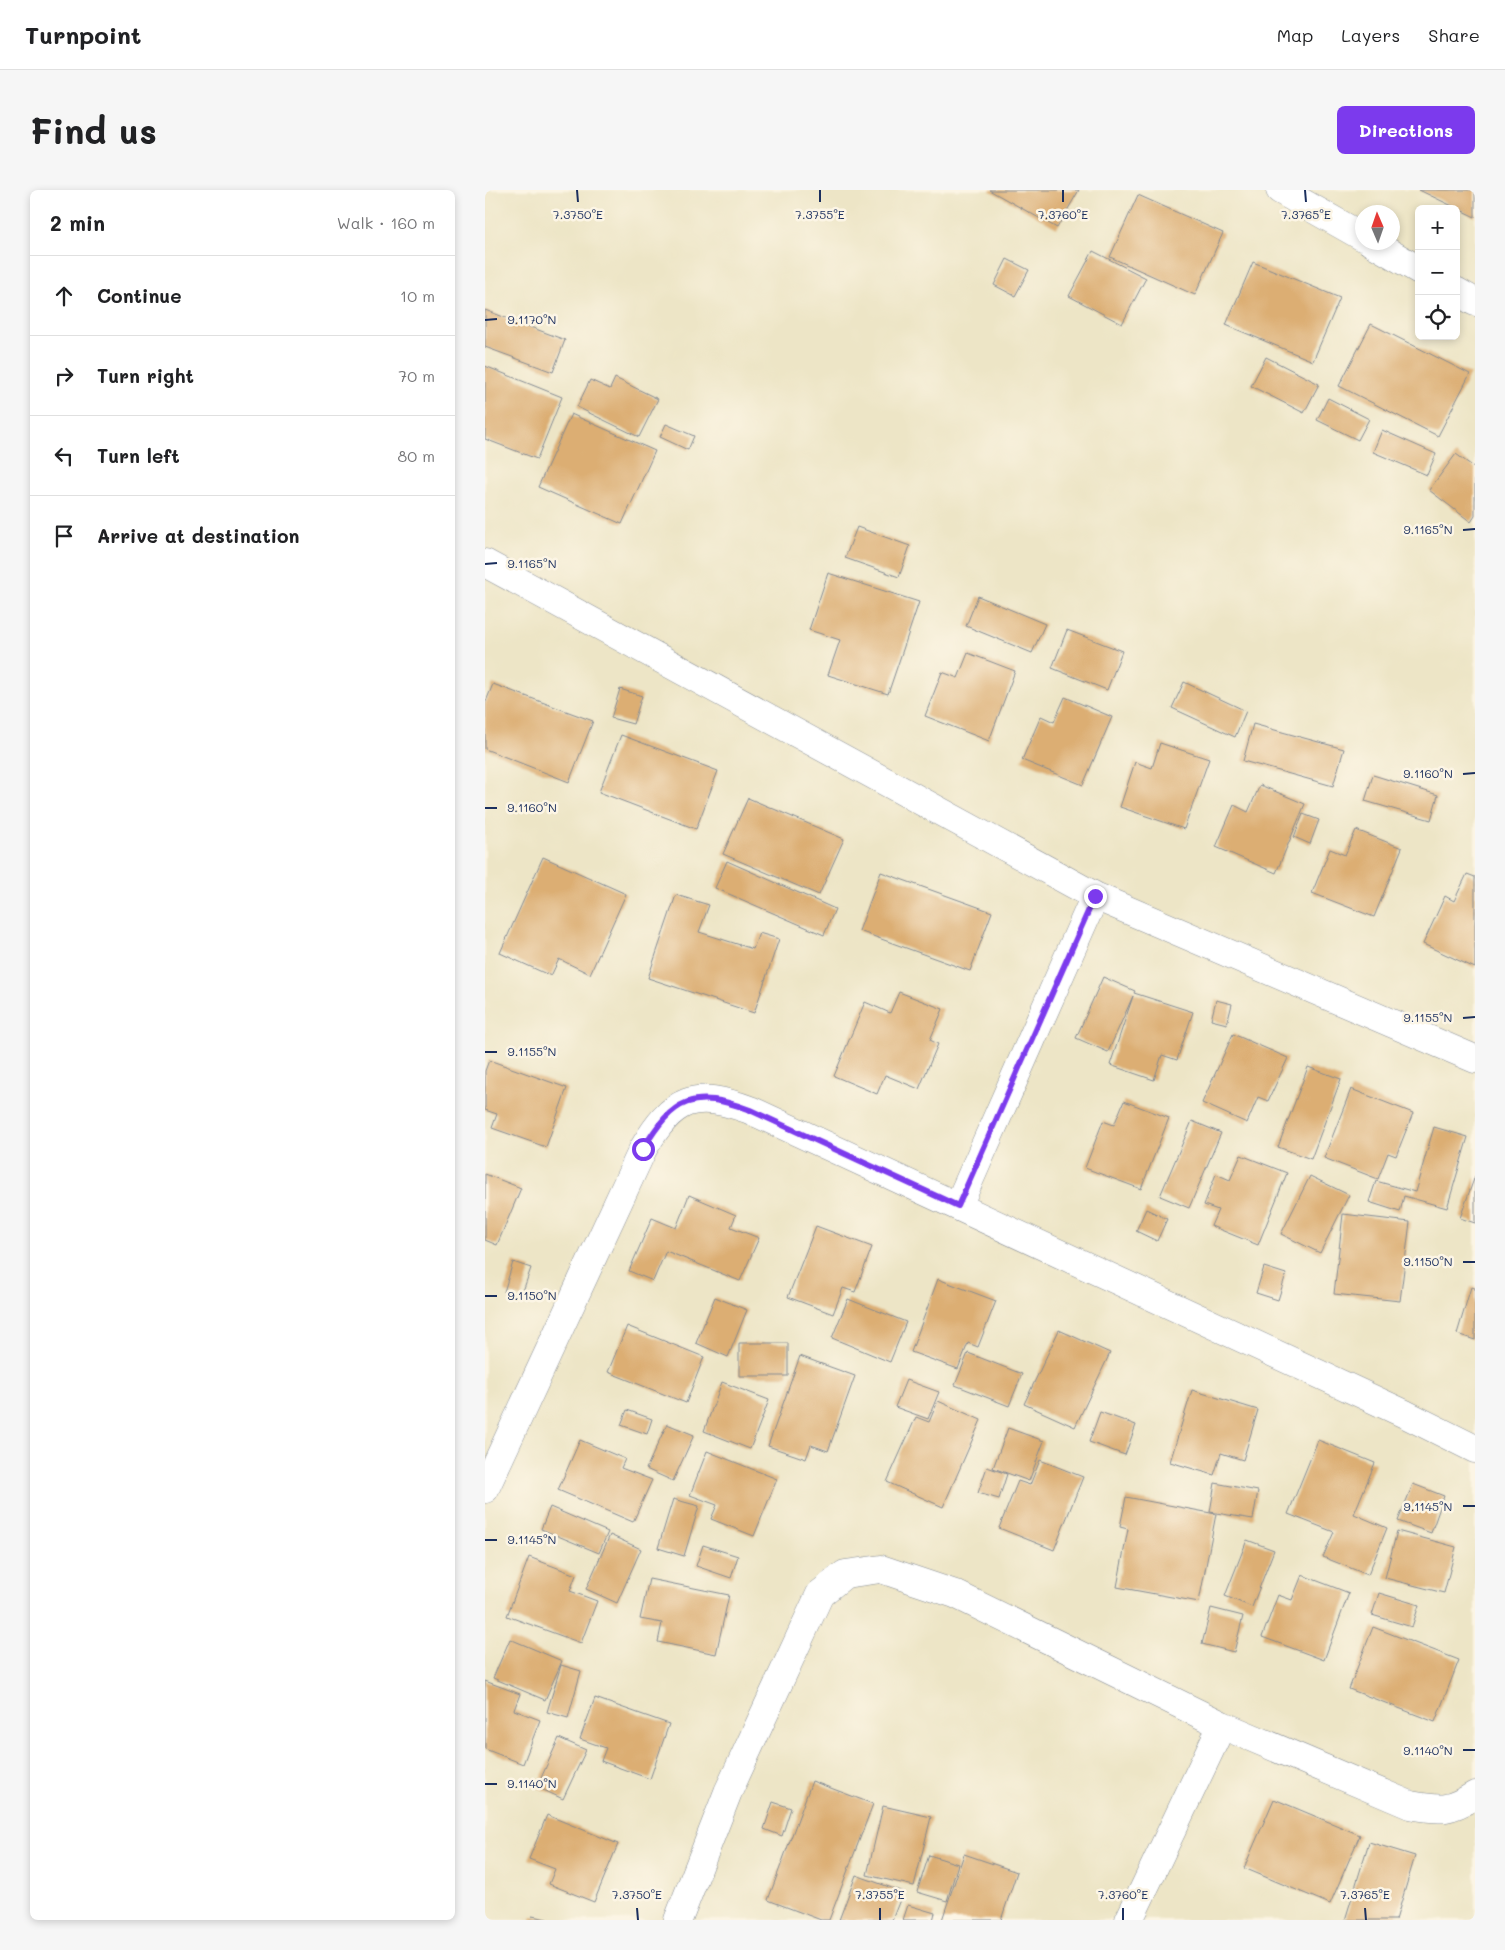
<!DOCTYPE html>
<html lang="en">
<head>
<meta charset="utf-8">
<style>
	body { margin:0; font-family:Mali,sans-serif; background:#f6f6f6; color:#202124 }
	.controls { position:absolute; right:15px; top:15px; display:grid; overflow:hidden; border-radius:8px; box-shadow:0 2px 8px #0003 }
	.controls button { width:45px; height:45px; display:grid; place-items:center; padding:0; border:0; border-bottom:1px solid #e0e0e0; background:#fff; color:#202124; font:25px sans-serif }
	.compass { position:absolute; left:870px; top:15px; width:45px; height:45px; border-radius:50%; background:#fff; box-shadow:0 2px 8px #0003; rotate:358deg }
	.stop { position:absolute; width:15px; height:15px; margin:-11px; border:4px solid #7c3aed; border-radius:50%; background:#fff }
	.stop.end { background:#7c3aed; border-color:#fff; box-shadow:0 1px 5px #0008 }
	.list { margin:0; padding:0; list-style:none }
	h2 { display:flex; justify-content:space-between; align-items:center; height:65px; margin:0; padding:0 20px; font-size:21px }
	h2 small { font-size:16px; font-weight:400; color:#757577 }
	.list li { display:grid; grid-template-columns:32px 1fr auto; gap:15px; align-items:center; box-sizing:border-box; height:80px; padding:0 20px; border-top:1px solid #e0e0e0 }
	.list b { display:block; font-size:19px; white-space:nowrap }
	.list em { font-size:16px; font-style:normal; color:#757577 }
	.icon { flex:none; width:28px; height:28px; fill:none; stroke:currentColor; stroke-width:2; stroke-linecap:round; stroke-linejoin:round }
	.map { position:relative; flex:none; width:990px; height:1730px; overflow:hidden; border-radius:8px }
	header { display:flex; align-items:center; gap:30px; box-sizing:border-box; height:70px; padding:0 25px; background:#fff; border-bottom:1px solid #e0e0e0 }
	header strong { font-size:24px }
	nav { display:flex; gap:28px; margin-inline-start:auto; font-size:18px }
	.intro { display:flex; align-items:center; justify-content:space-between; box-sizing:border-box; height:120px; padding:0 30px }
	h1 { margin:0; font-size:35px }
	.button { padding:12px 22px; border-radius:8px; background:#7c3aed; color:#fff; font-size:18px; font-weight:700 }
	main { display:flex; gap:30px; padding:0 30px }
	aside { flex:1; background:#fff; border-radius:8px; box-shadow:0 2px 8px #0003 }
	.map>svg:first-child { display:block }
	.building { fill:#dcae73 }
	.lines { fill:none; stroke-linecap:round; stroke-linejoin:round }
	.street-casing { stroke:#848a92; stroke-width:29 }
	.street { stroke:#fff; stroke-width:28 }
	.route { stroke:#7c3aed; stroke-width:6 }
	.ticks { fill:none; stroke:#1b2f5e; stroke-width:2 }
	.ticks-label { font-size:12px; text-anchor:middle; fill:#1b2f5e; stroke:#fcf5e5; stroke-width:5; stroke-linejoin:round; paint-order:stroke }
</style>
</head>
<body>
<header>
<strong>Turnpoint</strong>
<nav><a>Map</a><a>Layers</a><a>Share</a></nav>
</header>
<div class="intro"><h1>Find us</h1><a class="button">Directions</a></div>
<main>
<aside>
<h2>2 min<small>Walk · 160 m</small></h2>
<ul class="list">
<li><svg class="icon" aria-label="ahead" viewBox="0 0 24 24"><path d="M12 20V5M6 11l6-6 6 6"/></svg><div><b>Continue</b></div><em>10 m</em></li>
<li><svg class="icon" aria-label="right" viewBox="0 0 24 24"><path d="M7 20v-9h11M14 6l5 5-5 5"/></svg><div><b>Turn right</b></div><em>70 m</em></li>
<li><svg class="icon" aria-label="left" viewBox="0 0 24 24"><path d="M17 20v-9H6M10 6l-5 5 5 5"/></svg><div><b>Turn left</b></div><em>80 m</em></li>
<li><svg class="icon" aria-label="arrive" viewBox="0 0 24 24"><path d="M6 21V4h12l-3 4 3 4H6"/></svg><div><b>Arrive at destination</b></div></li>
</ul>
</aside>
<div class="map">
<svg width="990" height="1730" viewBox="0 0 990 1730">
	<rect width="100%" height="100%" fill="#fcf5e5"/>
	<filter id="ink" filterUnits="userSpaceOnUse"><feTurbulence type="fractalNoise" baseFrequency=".02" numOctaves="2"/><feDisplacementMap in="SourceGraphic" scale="10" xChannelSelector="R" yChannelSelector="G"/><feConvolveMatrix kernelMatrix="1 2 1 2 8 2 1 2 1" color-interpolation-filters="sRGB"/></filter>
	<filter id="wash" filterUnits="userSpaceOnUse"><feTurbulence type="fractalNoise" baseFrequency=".0096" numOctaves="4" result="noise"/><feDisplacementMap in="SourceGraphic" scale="20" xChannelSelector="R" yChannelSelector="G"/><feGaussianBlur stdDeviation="1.12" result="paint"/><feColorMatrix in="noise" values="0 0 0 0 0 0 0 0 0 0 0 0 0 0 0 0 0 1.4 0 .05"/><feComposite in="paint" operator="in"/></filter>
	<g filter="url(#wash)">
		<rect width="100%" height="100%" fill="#ede5c6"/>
		<g id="blocks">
			<path class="building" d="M504,0H594L572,38Z
				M934,0H990V27Z
				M653,5L738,43L710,105L625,67Z
				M608,61L661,88L637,134L584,106Z
				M522,69L544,80L530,106L509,95Z
				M768,72L855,108L828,171L741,135Z
				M0,120L80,150L68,182L0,157Z
				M886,134L985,184L953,246L854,196Z
				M781,167L834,194L819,223L766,196Z
				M0,176L77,207L52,269L0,249Z
				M130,188L173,209L154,247L92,217L105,190L125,199Z
				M843,208L884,229L873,250L832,230Z
				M86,224L170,261L137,334L53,297Z
				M181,234L209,246L203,260L175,247Z
				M897,240L951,264L942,285L888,262Z
				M971,264L990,278V326L986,332L944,300Z
				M372,337L425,356L414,387L360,368Z
				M343,383L434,412L403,504L343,485L355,450L324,440Z
				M493,406L560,434L547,463L481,436Z
				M582,440L637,461L622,500L567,478Z
				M483,463L530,481L504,551L440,526L457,482L473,488Z
				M699,492L761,521L750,547L687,518Z
				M8,494L108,531L84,592L0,559V514Z
				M135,499L157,506L148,534L126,528Z
				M580,507L627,527L598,595L537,570L556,526L569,532Z
				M768,534L859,559L848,596L758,571Z
				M136,545L233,581L211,639L114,602Z
				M675,553L724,569L699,639L635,617L650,572L667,578Z
				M888,585L953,605L946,630L880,611Z
				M775,595L820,614L791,683L731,657L749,615L763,622Z
				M263,608L359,649L334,705L238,664Z
				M818,624L834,630L825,654L809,647Z
				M871,640L917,658L889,727L827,703L845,659L860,665Z
				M58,667L141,704L105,784L74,769L66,786L15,763Z
				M242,671L350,719L339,745L230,698Z
				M396,682L507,722L485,781L374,741Z
				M982,684L990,687V778L938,754L960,706L969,711Z
				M191,705L224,715L214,742L268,759L274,743L294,749L269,823L163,788Z
				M618,787L650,801L649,803L708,822L692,870L677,865L669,890L625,875L648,806L623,862L591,848Z
				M414,802L458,819L445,850L453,854L434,899L400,885L392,904L349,886L380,812L405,823Z
				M731,810L747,814L742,834L726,830Z
				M748,844L803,868L783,911L773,907L762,933L717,913Z
				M4,870L82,898L61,957L7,938L12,924L0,920V881Z
				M823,877L856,889L826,969L793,957Z
				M866,899L928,923L911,966L903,963L893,989L839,968Z
				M639,911L684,928L656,999L600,978L618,931L629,935Z
				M707,931L736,943L704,1018L675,1006Z
				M949,937L983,947L962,1018L919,1006L915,1022L884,1012L891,991L930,1002Z
				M756,965L802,983L773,1055L726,1036L733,1020L719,1015L731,984L745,990Z
				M0,984L36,998L12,1055L0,1050Z
				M825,986L864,1005L835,1063L796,1044Z
				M990,986V1033L975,1028Z
				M204,1005L251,1025L246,1037L274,1048L255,1091L181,1061L168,1091L144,1081L167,1028L191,1038Z
				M661,1019L682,1029L672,1051L651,1041Z
				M858,1024L925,1032L915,1111L849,1104Z
				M331,1036L387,1057L370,1102L358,1098L348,1124L303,1107Z
				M28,1072L46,1078L36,1107L19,1102Z
				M779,1077L801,1084L793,1110L771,1103Z
				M453,1089L511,1111L493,1157L483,1153L473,1179L426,1162Z
				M986,1097L990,1098V1150L972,1144Z
				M230,1107L262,1120L243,1167L211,1153Z
				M363,1109L421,1132L405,1172L347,1148Z
				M142,1136L219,1167L201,1213L123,1182Z
				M574,1140L625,1163L590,1237L539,1214Z
				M254,1153H303V1186H254Z
				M483,1163L537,1184L524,1216L470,1195Z
				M315,1166L370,1186L343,1261L326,1255L321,1269L283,1256Z
				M421,1190L454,1202L443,1229L410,1217Z
				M237,1192L284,1210L265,1259L219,1241Z
				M707,1200L773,1220L758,1270L736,1263L729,1285L685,1272Z
				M453,1211L496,1230L458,1317L402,1292L431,1227L444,1232Z
				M142,1220L167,1229L162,1244L136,1235Z
				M615,1222L651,1235L640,1265L604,1252Z
				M182,1234L209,1245L188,1291L161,1279Z
				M523,1238L559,1251L544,1291L508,1278Z
				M95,1250L140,1269L136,1278L167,1290L148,1332L73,1300Z
				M833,1250L890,1273L869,1324L902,1338L883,1385L838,1367L849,1342L803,1324Z
				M222,1261L292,1289L269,1346L226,1329L232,1315L205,1305Z
				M555,1270L598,1287L569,1360L514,1338L533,1291L545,1295Z
				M502,1277L522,1284L514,1309L493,1303Z
				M730,1293L773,1301L768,1329L725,1322Z
				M928,1294L959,1306L946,1343L913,1331Z
				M641,1307L731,1324L714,1412L632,1397L643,1339L635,1337Z
				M188,1309L214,1316L199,1366L173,1358Z
				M65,1317L123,1342L114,1363L56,1339Z
				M912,1341L971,1357L959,1403L900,1388Z
				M125,1345L156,1359L132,1413L101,1399Z
				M762,1350L789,1360L767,1417L740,1406Z
				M218,1355L253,1366L246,1388L211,1376Z
				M44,1367L91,1385L85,1401L112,1411L96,1453L22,1426Z
				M817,1385L864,1403L839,1470L777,1447L793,1405L807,1410Z
				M164,1389L244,1405L231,1464L173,1452L177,1433L155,1429Z
				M894,1403L934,1415L927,1437L887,1425Z
				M726,1418L758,1426L749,1462L717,1454Z
				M888,1437L974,1470L950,1532L864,1499Z
				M25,1449L77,1471L60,1510L8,1488Z
				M76,1475L96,1481L83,1528L62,1522Z
				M0,1491L35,1504L29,1520L55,1530L38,1574L0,1559Z
				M110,1508L184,1534L165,1589L116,1571L121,1558L95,1549Z
				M74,1548L101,1560L78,1609L52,1597Z
				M327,1591L388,1614L344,1730H336L283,1710Z
				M789,1609L875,1645L845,1714L759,1678Z
				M288,1612L306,1618L297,1646L279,1639Z
				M398,1616L446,1627L429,1696L382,1685Z
				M62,1625L133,1654L109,1712L64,1694L70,1679L44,1669Z
				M884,1652L930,1666L911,1730H860Z
				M479,1664L532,1682L516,1730H457Z
				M444,1665L473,1674L462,1711L432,1702Z
				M371,1685L418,1702L407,1730H354Z
				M423,1715L450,1723L448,1730H418Z
				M47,1726L62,1729V1730H46Z"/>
		</g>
	</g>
	<g filter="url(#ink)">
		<use href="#blocks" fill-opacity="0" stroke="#848a92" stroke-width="1"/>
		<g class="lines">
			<defs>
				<path id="street" d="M795,0L878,47
					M886,52L934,80
					M971,101L990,112
					M0,373L610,706L990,869
					M473,1016L610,706
					M0,1299L158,959C188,908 209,899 265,920L920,1224L990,1259
					M193,1730L243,1602L335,1404L360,1384L396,1379L470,1404L737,1535L925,1615C956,1620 963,1622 990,1605
					M644,1730L737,1535"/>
			</defs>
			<use href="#street" class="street-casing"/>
			<use href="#street" class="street"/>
		</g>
	</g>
	<g class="lines" filter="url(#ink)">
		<path class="route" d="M158,959C188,908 209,899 265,920L473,1016L610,706"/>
	</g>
	<path class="ticks" d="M92,0L93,12M335,0V12M578,0V12M820,0L821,12M0,130L12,129M978,340L990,339M0,374L12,373M978,584L990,583M0,618H12M978,828L990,827M0,862H12M978,1072H990M0,1106H12M978,1316H990M0,1350H12M978,1560H990M0,1594H12M152,1718L153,1730M395,1718V1730M638,1718V1730M880,1718L881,1730"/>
	<g class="ticks-label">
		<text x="93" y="29">7.3750°E</text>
		<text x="335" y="29">7.3755°E</text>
		<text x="578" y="29">7.3760°E</text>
		<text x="821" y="29">7.3765°E</text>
		<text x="47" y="134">9.1170°N</text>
		<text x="943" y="344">9.1165°N</text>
		<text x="47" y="378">9.1165°N</text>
		<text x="943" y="588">9.1160°N</text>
		<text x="47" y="622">9.1160°N</text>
		<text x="943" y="832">9.1155°N</text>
		<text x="47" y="866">9.1155°N</text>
		<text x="943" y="1076">9.1150°N</text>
		<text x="47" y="1110">9.1150°N</text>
		<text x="943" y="1321">9.1145°N</text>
		<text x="47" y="1354">9.1145°N</text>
		<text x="943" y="1565">9.1140°N</text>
		<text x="47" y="1598">9.1140°N</text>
		<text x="152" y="1709">7.3750°E</text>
		<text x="395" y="1709">7.3755°E</text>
		<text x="638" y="1709">7.3760°E</text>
		<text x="880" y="1709">7.3765°E</text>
	</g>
</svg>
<div class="controls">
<button>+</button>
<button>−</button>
<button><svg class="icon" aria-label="locate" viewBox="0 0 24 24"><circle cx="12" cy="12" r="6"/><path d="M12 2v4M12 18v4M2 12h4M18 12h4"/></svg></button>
</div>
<svg class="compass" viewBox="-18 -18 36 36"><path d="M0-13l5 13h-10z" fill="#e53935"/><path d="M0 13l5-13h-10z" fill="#757577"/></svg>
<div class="stop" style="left:158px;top:959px"></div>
<div class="stop end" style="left:610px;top:706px"></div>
</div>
</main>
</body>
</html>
